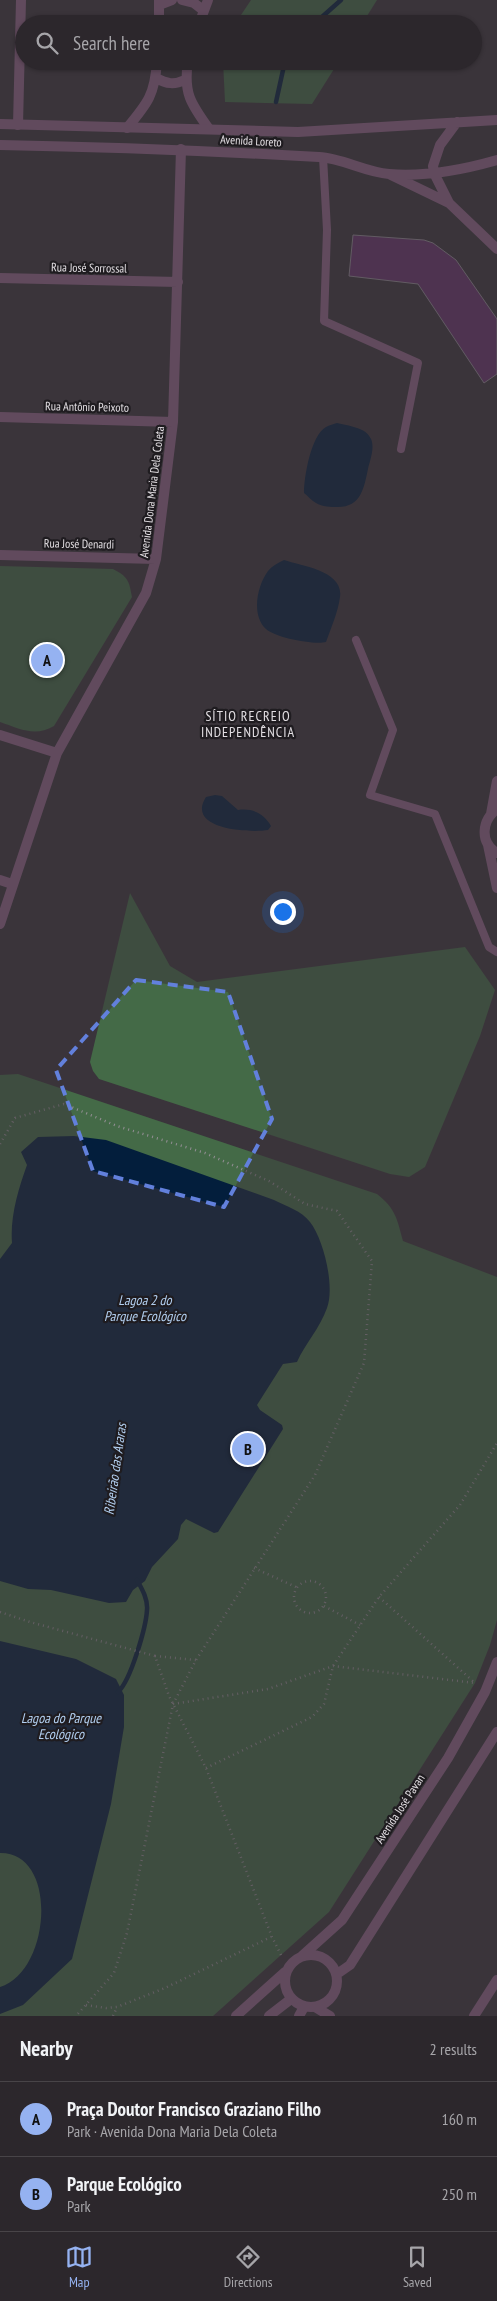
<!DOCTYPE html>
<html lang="en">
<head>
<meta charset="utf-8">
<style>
	body { margin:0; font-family:"PT Sans Narrow",sans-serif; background:#383338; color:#f1f3f6 }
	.you { position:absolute; left:282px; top:911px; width:18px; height:18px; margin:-12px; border:4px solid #fff; border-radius:50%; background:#1a73e8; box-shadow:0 0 0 8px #1a73e833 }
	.badge { display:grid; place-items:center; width:32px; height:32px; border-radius:50%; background:#95b2f1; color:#111; font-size:16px; font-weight:700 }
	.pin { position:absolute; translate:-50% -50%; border:2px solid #fff; box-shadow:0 1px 5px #0006 }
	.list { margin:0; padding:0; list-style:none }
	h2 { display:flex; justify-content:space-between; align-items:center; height:65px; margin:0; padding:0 20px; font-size:21px }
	h2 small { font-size:16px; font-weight:400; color:#a6a5a9 }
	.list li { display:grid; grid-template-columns:32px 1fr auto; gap:15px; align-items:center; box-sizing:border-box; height:75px; padding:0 20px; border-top:1px solid #484448 }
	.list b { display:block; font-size:19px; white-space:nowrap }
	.list p { margin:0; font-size:16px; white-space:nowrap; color:#a6a5a9 }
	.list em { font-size:16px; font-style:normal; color:#a6a5a9 }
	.icon { flex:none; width:28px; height:28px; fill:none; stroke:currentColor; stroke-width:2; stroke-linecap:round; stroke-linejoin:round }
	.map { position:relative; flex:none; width:497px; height:2016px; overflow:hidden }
	.search { position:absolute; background:#2c272c; box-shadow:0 1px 4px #0004; left:15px; right:15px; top:15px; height:55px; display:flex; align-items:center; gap:12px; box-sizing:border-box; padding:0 18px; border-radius:28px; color:#a6a5a9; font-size:19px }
	.sheet { height:215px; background:#2c272c }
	nav { display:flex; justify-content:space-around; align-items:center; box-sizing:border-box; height:70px; border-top:1px solid #484448; background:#2c272c; font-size:14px; color:#a6a5a9 }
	nav a { display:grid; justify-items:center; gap:2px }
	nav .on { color:#95b2f1 }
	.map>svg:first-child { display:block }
	.green { fill:#446a47 }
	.water { fill:#031e3c }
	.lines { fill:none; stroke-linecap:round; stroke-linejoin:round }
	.stream { stroke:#031e3c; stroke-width:4.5 }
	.building { fill:#66326c; stroke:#928a93 }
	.path { stroke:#959096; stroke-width:2.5; stroke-dasharray:1 4; stroke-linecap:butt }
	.service { stroke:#916488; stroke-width:8 }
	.minor { stroke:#916488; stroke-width:10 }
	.tertiary { stroke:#916488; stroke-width:10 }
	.marked { fill:none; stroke:#6280dc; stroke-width:4; stroke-dasharray:10 6; stroke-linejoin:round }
	.labels { text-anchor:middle; stroke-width:4.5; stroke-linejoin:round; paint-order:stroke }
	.street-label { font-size:12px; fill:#e2dee2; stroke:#1f1c20 }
	.neighbourhood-label { font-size:14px; letter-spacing:1px; fill:#e2dee2; stroke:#1f1c20 }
	.water-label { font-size:14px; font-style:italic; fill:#b2cff0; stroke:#1f1c20 }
</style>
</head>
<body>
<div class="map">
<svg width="497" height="2016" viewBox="0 0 497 2016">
	<rect width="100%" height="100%" fill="#3a343b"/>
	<path class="green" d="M251,0H377L362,24H235Z
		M223,61H339L312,104L225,102Z
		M0,566L113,569C128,577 129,580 132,597L54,726C35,737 20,729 0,722Z
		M130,893L170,966L197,982L465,947L495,990L480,1036L425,1167L409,1177L390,1174L99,1079L93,1071L90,1062Z
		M18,1074L377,1194C396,1209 397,1219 403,1241L497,1277V1620L490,1645L475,1683L329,1912L213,2016H0V1075Z"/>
	<path class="water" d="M337,423C348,426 366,427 371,439C375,448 370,460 368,469C364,488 361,507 338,507C331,507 322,507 316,503C312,501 308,496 304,493C304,477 311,435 326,427C329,425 334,424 337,423Z
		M284,560C302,566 344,571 340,597C338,612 331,628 326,642C314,645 276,638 266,629C251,615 257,586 268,571C272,566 278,563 284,560Z
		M215,795L222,796L238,810C252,808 264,813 271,826L268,830C251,833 185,830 206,797Z
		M74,1136L106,1140L274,1200C286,1206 302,1211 310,1222C324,1240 335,1287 327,1308C320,1328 305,1344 297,1362L283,1364L257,1405L260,1410L282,1425L283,1429L218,1532L214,1533L186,1519L181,1525L178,1539L152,1567L145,1581L133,1590L126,1602L109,1603L51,1590L28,1589L0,1581V1259L12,1243C10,1217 18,1190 27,1165L21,1152L38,1137Z
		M0,1641L76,1659L116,1679L124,1695V1727L111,1804L72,1959L23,2005L0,2014V1987C51,1972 59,1852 0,1853Z"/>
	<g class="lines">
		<path class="stream" d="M314,24L341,0
			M276,102L285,61
			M118,1692C131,1680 146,1627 147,1610C148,1599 142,1589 137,1580"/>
	</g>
	<path class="building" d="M353,235L424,240L433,243L456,260L497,319V374L484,383L418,284L349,276Z"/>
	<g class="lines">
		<path class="path" d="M0,1144L15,1118L64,1104L117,1126L205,1153L269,1181L305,1204L337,1211L372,1261L364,1363L315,1475L196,1660L173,1704L127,1933L114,1973L76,2016
			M254,1568L296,1587
			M294 1597a16 16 0 1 1 32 0a16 16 0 1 1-32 0Z
			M379,1597L475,1683
			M324,1606L360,1625
			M0,1612L30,1622L155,1656L169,1696L206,1768L272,1937L281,1955
			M155,1656L196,1660
			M173,1704L268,1689L333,1666L475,1683
			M206,1768L312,1717L324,1704L333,1666L379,1597L460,1505L497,1443
			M86,2005L106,2008L117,2007L165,1988L271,1937
			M113,2016L117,2007"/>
		<path class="service" d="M323,157L327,230L324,321L418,363L401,449
			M356,640L393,730L370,795L435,814L489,947L497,952"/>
		<path class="minor" d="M182,0L194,3L203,10
			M159,5L172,0
			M159,24V0
			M199,24L208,0
			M188,61C183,93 191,104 209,129
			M156,78C167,84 174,85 185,80
			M18,125L21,0
			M127,128C148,103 155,94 157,61
			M0,278L178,282
			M0,417L173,422
			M0,555L156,559
			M0,735L57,753
			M0,880L12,884
			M0,924L57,753L146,593L156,559L173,422L181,149
			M315,2007L330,2016
			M299,2016L304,2007
			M474,2016L497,1980"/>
		<path class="tertiary" d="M457,122L440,145L433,166L434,173L449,203L497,249
			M0,124L298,132L497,120
			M0,145C106,147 212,151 319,157C342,158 365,172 389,174C425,177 462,170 497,160
			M391,175L449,203
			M497,809C482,820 479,842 497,853
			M491,814L497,781
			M488,845L497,888
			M285 1981a26 26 0 1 1 52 0a26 26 0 1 1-52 0Z
			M302,1956L342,1920L448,1758L485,1692L497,1662
			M337,1974L350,1965L497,1732
			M236,2016L285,1972
			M269,2016L291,1999"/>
	</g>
	<path d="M0 0H497V2016H0ZM136,980L228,992L272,1119L224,1207L93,1171L56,1070Z" fill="#3a343b" fill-opacity=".55" fill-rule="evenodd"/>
	<path class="marked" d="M136,980L228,992L272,1119L224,1207L93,1171L56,1070Z"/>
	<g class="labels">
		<g class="street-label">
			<text transform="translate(251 141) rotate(3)" y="4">Avenida Loreto</text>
			<text transform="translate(89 268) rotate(1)" y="4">Rua José Sorrossal</text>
			<text transform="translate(87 407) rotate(1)" y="4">Rua Antônio Peixoto</text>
			<text transform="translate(152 492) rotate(-83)" y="4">Avenida Dona Maria Dela Coleta</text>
			<text transform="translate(79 544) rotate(1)" y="4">Rua José Denardi</text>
			<text transform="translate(400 1809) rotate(-57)" y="4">Avenida José Pavan</text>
		</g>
		<g class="neighbourhood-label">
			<text x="248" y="721">SÍTIO RECREIO<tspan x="248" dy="16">INDEPENDÊNCIA</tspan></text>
		</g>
		<g class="water-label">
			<text x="145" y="1305">Lagoa 2 do<tspan x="145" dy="16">Parque Ecológico</tspan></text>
			<text transform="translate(115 1469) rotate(-82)" y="5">Ribeirão das Araras</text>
			<text x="61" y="1723">Lagoa do Parque<tspan x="61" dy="16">Ecológico</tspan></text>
		</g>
	</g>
</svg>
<div class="you"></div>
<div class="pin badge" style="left:47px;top:660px">A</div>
<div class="pin badge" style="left:248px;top:1449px">B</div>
<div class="search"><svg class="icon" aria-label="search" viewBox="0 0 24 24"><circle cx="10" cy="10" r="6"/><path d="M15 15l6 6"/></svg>Search here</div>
</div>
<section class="sheet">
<h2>Nearby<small>2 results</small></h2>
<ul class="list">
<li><span class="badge">A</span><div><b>Praça Doutor Francisco Graziano Filho</b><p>Park · Avenida Dona Maria Dela Coleta</p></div><em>160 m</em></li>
<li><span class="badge">B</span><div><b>Parque Ecológico</b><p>Park</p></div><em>250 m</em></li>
</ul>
</section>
<nav>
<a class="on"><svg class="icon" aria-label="map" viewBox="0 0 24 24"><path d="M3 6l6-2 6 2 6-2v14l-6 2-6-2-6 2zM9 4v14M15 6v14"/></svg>Map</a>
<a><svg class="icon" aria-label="directions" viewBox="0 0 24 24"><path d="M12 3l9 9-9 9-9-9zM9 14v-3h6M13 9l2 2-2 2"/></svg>Directions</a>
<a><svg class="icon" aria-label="saved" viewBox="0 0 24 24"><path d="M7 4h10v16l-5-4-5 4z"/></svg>Saved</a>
</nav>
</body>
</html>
